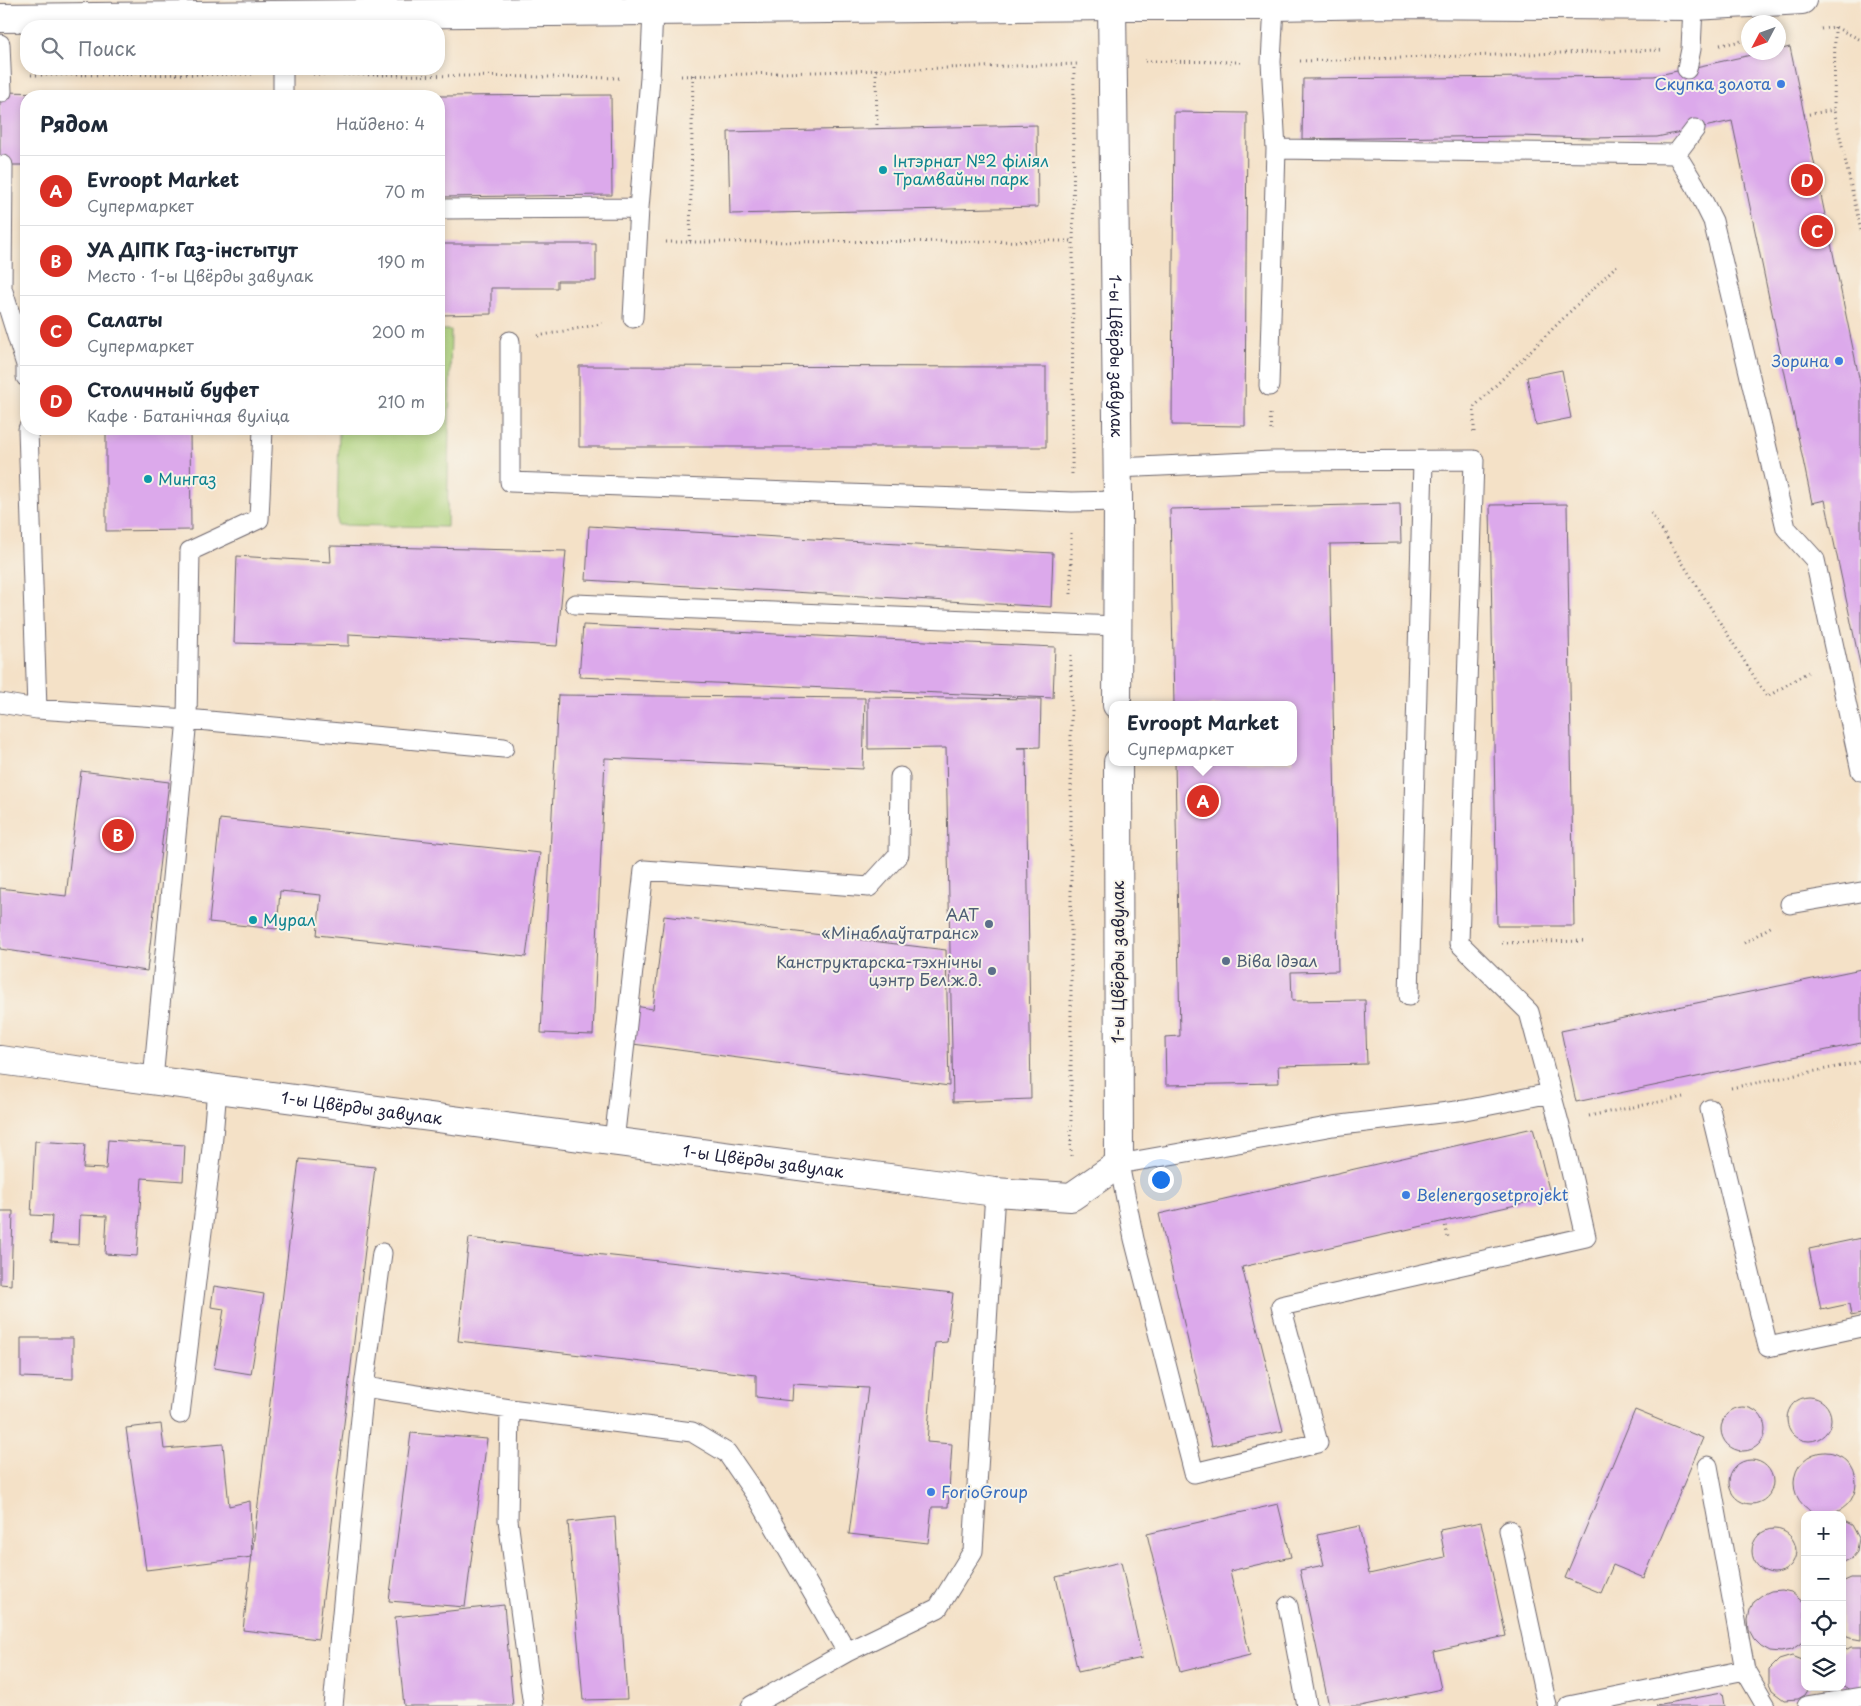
<!DOCTYPE html>
<html lang="ru">
<head>
<meta charset="utf-8">
<style>
	body { margin:0; font-family:"Playpen Sans",sans-serif; background:#f6f6f7; color:#1f2937 }
	.controls { position:absolute; right:15px; bottom:15px; display:grid; overflow:hidden; border-radius:10px; box-shadow:0 2px 8px #0003 }
	.controls button { width:45px; height:45px; display:grid; place-items:center; padding:0; border:0; border-bottom:1px solid #e0e1e3; background:#fff; color:#1f2937; font:25px sans-serif }
	.compass { position:absolute; left:1741px; top:15px; width:45px; height:45px; border-radius:50%; background:#fff; box-shadow:0 2px 8px #0003; rotate:229deg }
	.you { position:absolute; left:1160px; top:1179px; width:18px; height:18px; margin:-12px; border:4px solid #fff; border-radius:50%; background:#1a73e8; box-shadow:0 0 0 8px #1a73e833 }
	.badge { display:grid; place-items:center; width:32px; height:32px; border-radius:50%; background:#d93025; color:#fff; font-size:16px; font-weight:700 }
	.pin { position:absolute; translate:-50% -50%; border:2px solid #fff; box-shadow:0 1px 5px #0006 }
	.popup { position:absolute; left:1109px; top:701px; width:188px; height:65px; box-sizing:border-box; display:grid; place-content:center; border-radius:10px; background:#fff; filter:drop-shadow(0 1px 4px #0005); font-size:16px; white-space:nowrap; color:#747a83 }
	.popup b { font-size:19px; color:#1f2937 }
	.popup::after { content:''; position:absolute; left:50%; top:100%; margin-left:-10px; border:10px solid transparent; border-top-color:#fff }
	.list { margin:0; padding:0; list-style:none }
	h2 { display:flex; justify-content:space-between; align-items:center; height:65px; margin:0; padding:0 20px; font-size:21px }
	h2 small { font-size:16px; font-weight:400; color:#747a83 }
	.list li { display:grid; grid-template-columns:32px 1fr auto; gap:15px; align-items:center; box-sizing:border-box; height:70px; padding:0 20px; border-top:1px solid #e0e1e3 }
	.list b { display:block; font-size:19px; white-space:nowrap }
	.list p { margin:0; font-size:16px; white-space:nowrap; color:#747a83 }
	.list em { font-size:16px; font-style:normal; color:#747a83 }
	.icon { flex:none; width:28px; height:28px; fill:none; stroke:currentColor; stroke-width:2; stroke-linecap:round; stroke-linejoin:round }
	.map { position:relative; flex:none; width:1861px; height:1706px; overflow:hidden }
	.search { position:absolute; background:#fff; box-shadow:0 2px 8px #0003; left:20px; top:20px; width:425px; height:55px; display:flex; align-items:center; gap:12px; box-sizing:border-box; padding:0 18px; border-radius:20px; color:#747a83; font-size:19px }
	.panel { position:absolute; background:#fff; box-shadow:0 2px 8px #0003; left:20px; top:90px; width:425px; height:345px; border-radius:20px }
	.map>svg:first-child { display:block }
	.green { fill:#acd17a; stroke:#677a5a }
	.building { fill:#dca9eb }
	.lines { fill:none; stroke-linecap:round; stroke-linejoin:round }
	.lane-casing { stroke:#6c656c; stroke-width:21 }
	.street-casing { stroke:#6c656c; stroke-width:30 }
	.path { stroke:#6c656c; stroke-width:3; stroke-dasharray:1 4; stroke-linecap:butt }
	.lane { stroke:#fff; stroke-width:19 }
	.street { stroke:#fff; stroke-width:28 }
	.shop-dot { fill:#3f7fe0; stroke:#f7f3e8; stroke-width:2 }
	.culture-dot { fill:#0f9aa8; stroke:#f7f3e8; stroke-width:2 }
	.service-dot { fill:#5c6f8a; stroke:#f7f3e8; stroke-width:2 }
	.labels { text-anchor:middle; stroke-width:4; stroke-linejoin:round; paint-order:stroke }
	.shop-label { font-size:16px; fill:#366cbe; stroke:#f7f3e8; text-anchor:end }
	.culture-label { font-size:16px; fill:#0d838f; stroke:#f7f3e8; text-anchor:start }
	.street-label { font-size:16px; fill:#22223b; stroke:#f7f3e8 }
	.service-label { font-size:16px; fill:#4e5e75; stroke:#f7f3e8; text-anchor:end }
</style>
</head>
<body>
<div class="map">
<svg width="1861" height="1706" viewBox="0 0 1861 1706">
	<rect width="100%" height="100%" fill="#f7f3e8"/>
	<filter id="ink" filterUnits="userSpaceOnUse"><feTurbulence type="fractalNoise" baseFrequency=".02" numOctaves="2"/><feDisplacementMap in="SourceGraphic" scale="10" xChannelSelector="R" yChannelSelector="G"/><feConvolveMatrix kernelMatrix="1 2 1 2 8 2 1 2 1" color-interpolation-filters="sRGB"/></filter>
	<filter id="wash" filterUnits="userSpaceOnUse"><feTurbulence type="fractalNoise" baseFrequency=".0096" numOctaves="4" result="noise"/><feDisplacementMap in="SourceGraphic" scale="20" xChannelSelector="R" yChannelSelector="G"/><feGaussianBlur stdDeviation="1.12" result="paint"/><feColorMatrix in="noise" values="0 0 0 0 0 0 0 0 0 0 0 0 0 0 0 0 0 1.4 0 .05"/><feComposite in="paint" operator="in"/></filter>
	<g filter="url(#wash)">
		<rect width="100%" height="100%" fill="#f4e1c7"/>
		<path class="green" d="M439,330H451L447,527L337,525L339,429H439Z"/>
		<g id="blocks">
			<path class="building" d="M1790,47L1861,387V669L1825,500L1812,503L1732,121L1657,137L1590,138L1518,136L1302,139L1303,79L1654,76L1765,52H1778V50Z
				M0,92L56,93V96H26V165H0Z
				M611,95L612,195L439,197V96Z
				M1174,112L1247,113L1245,426L1172,425Z
				M1037,125L1038,207L730,214L728,132Z
				M439,244H596V281H557V288H491V314L439,315Z
				M579,366L1046,367V447H579Z
				M1562,370L1571,418L1536,425L1527,377Z
				M106,429H190L191,530L106,531Z
				M1400,504L1401,543L1330,544L1338,971L1291,972L1292,1001L1365,1000L1367,1064L1278,1066L1279,1083L1166,1085L1165,1037L1180,1036L1175,762H1293V705H1174L1170,509Z
				M1567,504L1574,926H1497L1490,505Z
				M589,526L1053,553L1051,607L586,580Z
				M330,546L566,551L557,646L349,634V646L234,643L237,556L331,562Z
				M583,625L1055,647L1053,698L579,677Z
				M558,695L865,698L863,769L605,758L593,1035L541,1033Z
				M868,697L1041,699L1040,747L1017,748H1026L1031,1099L953,1102L946,748L868,749Z
				M81,771L169,782L147,971L0,949V888L66,896Z
				M220,819L540,853L526,957L317,935L321,895L280,891L277,929L209,922Z
				M664,916L946,950L949,1086L633,1044L635,1006L653,1009Z
				M1861,969V1043L1576,1102L1561,1031Z
				M1533,1128L1551,1197L1242,1267L1283,1431L1212,1446L1159,1214Z
				M108,1140L185,1145L183,1181L142,1178L137,1256L105,1254L107,1216L80,1215L79,1245L50,1243L52,1216L31,1215L35,1141L85,1144L83,1168L106,1169Z
				M299,1159L375,1167L318,1639L243,1630Z
				M0,1211H13L11,1285L0,1284Z
				M469,1238L585,1253L953,1293L947,1342L935,1343L927,1442L952,1444L948,1507H932L928,1543L849,1534L868,1388L793,1384L792,1401L756,1397V1375L458,1341Z
				M1861,1238V1314L1851,1316L1849,1304L1821,1310L1809,1249Z
				M214,1286L264,1294L251,1374L214,1368L224,1309L211,1307Z
				M21,1338H73V1379L21,1377Z
				M1787 1419a22 22 0 1 1 44 0a22 22 0 1 1-44 0Z
				M1721 1429a22 22 0 1 1 44 0a22 22 0 1 1-44 0Z
				M1635,1410L1703,1438L1644,1578L1613,1565L1601,1593L1565,1578Z
				M161,1424L164,1449L223,1444L229,1506L250,1501L252,1557L146,1570L126,1428Z
				M411,1433L487,1439L465,1607L389,1601Z
				M1794 1483a31 31 0 1 1 62 0a31 31 0 1 1-62 0Z
				M1729 1482a22 22 0 1 1 44 0a22 22 0 1 1-44 0Z
				M1278,1504L1291,1557L1230,1571L1250,1655L1180,1672L1147,1534Z
				M615,1517L627,1699L583,1700L568,1522Z
				M1842,1520L1852,1525L1859,1538L1857,1552L1852,1558L1842,1563Z
				M1481,1522L1506,1636L1433,1652L1441,1689L1361,1706H1329L1300,1570L1324,1565L1317,1535L1359,1526L1369,1574L1445,1557L1440,1530Z
				M1752 1551a22 22 0 1 1 44 0a22 22 0 1 1-44 0Z
				M1121,1562L1142,1658L1078,1672L1056,1577Z
				M1851,1578H1861V1640L1850,1638L1842,1635V1582Z
				M1782,1590L1791,1592L1805,1604V1638L1800,1644L1791,1650L1781,1652L1770,1651L1761,1646L1754,1639L1749,1630L1748,1620L1750,1610L1754,1601L1762,1595L1771,1591Z
				M504,1605L513,1706H404L395,1617Z
				M1851,1647H1861V1690H1850L1842,1685V1652Z
				M1792,1656L1805,1661V1687H1810L1805,1695L1798,1699L1784,1700L1772,1691L1769,1684V1670L1779,1660Z
				M1722,1693L1724,1706H1657L1656,1705Z"/>
		</g>
	</g>
	<g filter="url(#ink)">
		<use href="#blocks" fill-opacity="0" stroke="#6c656c" stroke-width="1"/>
		<g class="lines">
			<defs>
				<path id="lane" d="M0,44L2,92
					M283,69V96
					M1687,69L1691,49L1693,6
					M1276,149L1676,154L1695,185L1713,221L1786,528L1815,560L1861,771
					M1676,154L1695,129
					M3,165L2,288L26,365V377
					M439,209L639,208L650,78L653,11
					M633,318L639,208
					M510,341V482L1072,502L1118,501
					M1269,386L1276,149L1271,62L1274,6
					M28,429L37,709
					M1117,468L1272,461L1474,460L1459,943L1529,1012L1564,1141L1586,1237L1281,1306L1318,1443L1194,1473L1134,1239L1119,1164L1333,1126L1465,1110L1551,1093
					M575,604L1117,626
					M0,703L37,709L187,719L504,748
					M1790,904L1861,892
					M1409,996L1423,461
					M153,1080L187,719L190,551L259,519L263,429
					M1710,1109L1768,1347L1861,1327
					M614,1142L644,870L869,887L899,854L900,777
					M364,1387L510,1409L692,1432L727,1453L758,1498L847,1652
					M510,1409L508,1520L533,1706
					M180,1414L212,1148L217,1089
					M1509,1530L1547,1706
					M1288,1606L1307,1706
					M1745,1670L1766,1706
					M333,1706L364,1387L382,1253
					M751,1706L847,1652L938,1608L973,1551L995,1192
					M1569,1706L1745,1670L1708,1466
					M1807,1706L1861,1697"/>
				<g id="street">
					<path id="s1" d="M1112,6L1118,501L1117,705"/>
					<path d="M0,18L1112,6H1274L1386,4L1693,6L1802,0"/>
					<path id="s2" d="M0,1060L995,1192L1071,1197L1119,1164L1118,762"/>
				</g>
			</defs>
			<use href="#lane" class="lane-casing"/>
			<use href="#street" class="street-casing"/>
			<path class="path" d="M1835,27L1834,110L1861,231
				M1821,29L1835,27L1861,40
				M1720,45L1748,40
				M1145,61L1241,62
				M1300,61L1661,50
				M876,69L877,129
				M313,74L622,78
				M31,75L254,74
				M681,76L1079,64
				M1804,115L1834,110
				M666,242H690L693,75
				M690,242L1074,241
				M538,336L606,323
				M1270,414L1271,431
				M1474,432V407L1617,265
				M1072,474L1074,64
				M1651,513L1767,697L1808,672
				M1071,594V530
				M1502,943L1583,941
				M1744,943L1772,926
				M1731,1088L1861,1062
				M1589,1116L1683,1097
				M1071,1156V652
				M1444,1221L1448,1237"/>
			<use href="#lane" class="lane"/>
			<use href="#street" class="street"/>
		</g>
	</g>
	<g class="shop-dot">
		<circle cx="1781" cy="84" r="5"/>
		<circle cx="1839" cy="361" r="5"/>
		<circle cx="1406" cy="1195" r="5"/>
		<circle cx="931" cy="1492" r="5"/>
	</g>
	<g class="culture-dot">
		<circle cx="883" cy="170" r="5"/>
		<circle cx="148" cy="479" r="5"/>
		<circle cx="253" cy="920" r="5"/>
	</g>
	<g class="service-dot">
		<circle cx="989" cy="924" r="5"/>
		<circle cx="1226" cy="961" r="5"/>
		<circle cx="992" cy="971" r="5"/>
	</g>
	<g class="labels">
		<g class="shop-label">
			<text x="1771" y="90">Скупка золота</text>
			<text x="1829" y="367">Зорина</text>
			<text x="1416" y="1201" text-anchor="start">Belenergosetprojekt</text>
			<text x="941" y="1498" text-anchor="start">ForioGroup</text>
		</g>
		<g class="culture-label">
			<text x="893" y="167">Інтэрнат №2 філіял<tspan x="893" dy="18">Трамвайны парк</tspan></text>
			<text x="158" y="485">Мингаз</text>
			<text x="263" y="926">Мурал</text>
		</g>
		<g class="street-label">
			<text dy="6" stroke="none"><textPath href="#s1" startOffset="350">1-ы Цвёрды завулак</textPath></text>
			<text transform="translate(1118 962) rotate(-90)" y="6">1-ы Цвёрды завулак</text>
			<text dy="6" stroke="none"><textPath href="#s2" startOffset="365">1-ы Цвёрды завулак</textPath></text>
			<text dy="6" stroke="none"><textPath href="#s2" startOffset="770">1-ы Цвёрды завулак</textPath></text>
		</g>
		<g class="service-label">
			<text x="979" y="921">ААТ<tspan x="979" dy="18">«Мінаблаўтатранс»</tspan></text>
			<text x="1236" y="967" text-anchor="start">Віва Ідэал</text>
			<text x="982" y="968">Канструктарска-тэхнічны<tspan x="982" dy="18">цэнтр Бел.ж.д.</tspan></text>
		</g>
	</g>
</svg>
<div class="controls">
<button>+</button>
<button>−</button>
<button><svg class="icon" aria-label="locate" viewBox="0 0 24 24"><circle cx="12" cy="12" r="6"/><path d="M12 2v4M12 18v4M2 12h4M18 12h4"/></svg></button>
<button><svg class="icon" aria-label="layers" viewBox="0 0 24 24"><path d="M12 4l9 5-9 5-9-5zM3 14l9 5 9-5"/></svg></button>
</div>
<svg class="compass" viewBox="-18 -18 36 36"><path d="M0-13l5 13h-10z" fill="#e53935"/><path d="M0 13l5-13h-10z" fill="#747a83"/></svg>
<div class="you"></div>
<div class="pin badge" style="left:1203px;top:801px">A</div>
<div class="popup"><b>Evroopt Market</b>Супермаркет</div>
<div class="pin badge" style="left:118px;top:835px">B</div>
<div class="pin badge" style="left:1817px;top:231px">C</div>
<div class="pin badge" style="left:1807px;top:180px">D</div>
<div class="search"><svg class="icon" aria-label="search" viewBox="0 0 24 24"><circle cx="10" cy="10" r="6"/><path d="M15 15l6 6"/></svg>Поиск</div>
<section class="panel">
<h2>Рядом<small>Найдено: 4</small></h2>
<ul class="list">
<li><span class="badge">A</span><div><b>Evroopt Market</b><p>Супермаркет</p></div><em>70 m</em></li>
<li><span class="badge">B</span><div><b>УА ДІПК Газ-інстытут</b><p>Место · 1-ы Цвёрды завулак</p></div><em>190 m</em></li>
<li><span class="badge">C</span><div><b>Салаты</b><p>Супермаркет</p></div><em>200 m</em></li>
<li><span class="badge">D</span><div><b>Столичный буфет</b><p>Кафе · Батанічная вуліца</p></div><em>210 m</em></li>
</ul>
</section>
</div>
</body>
</html>
